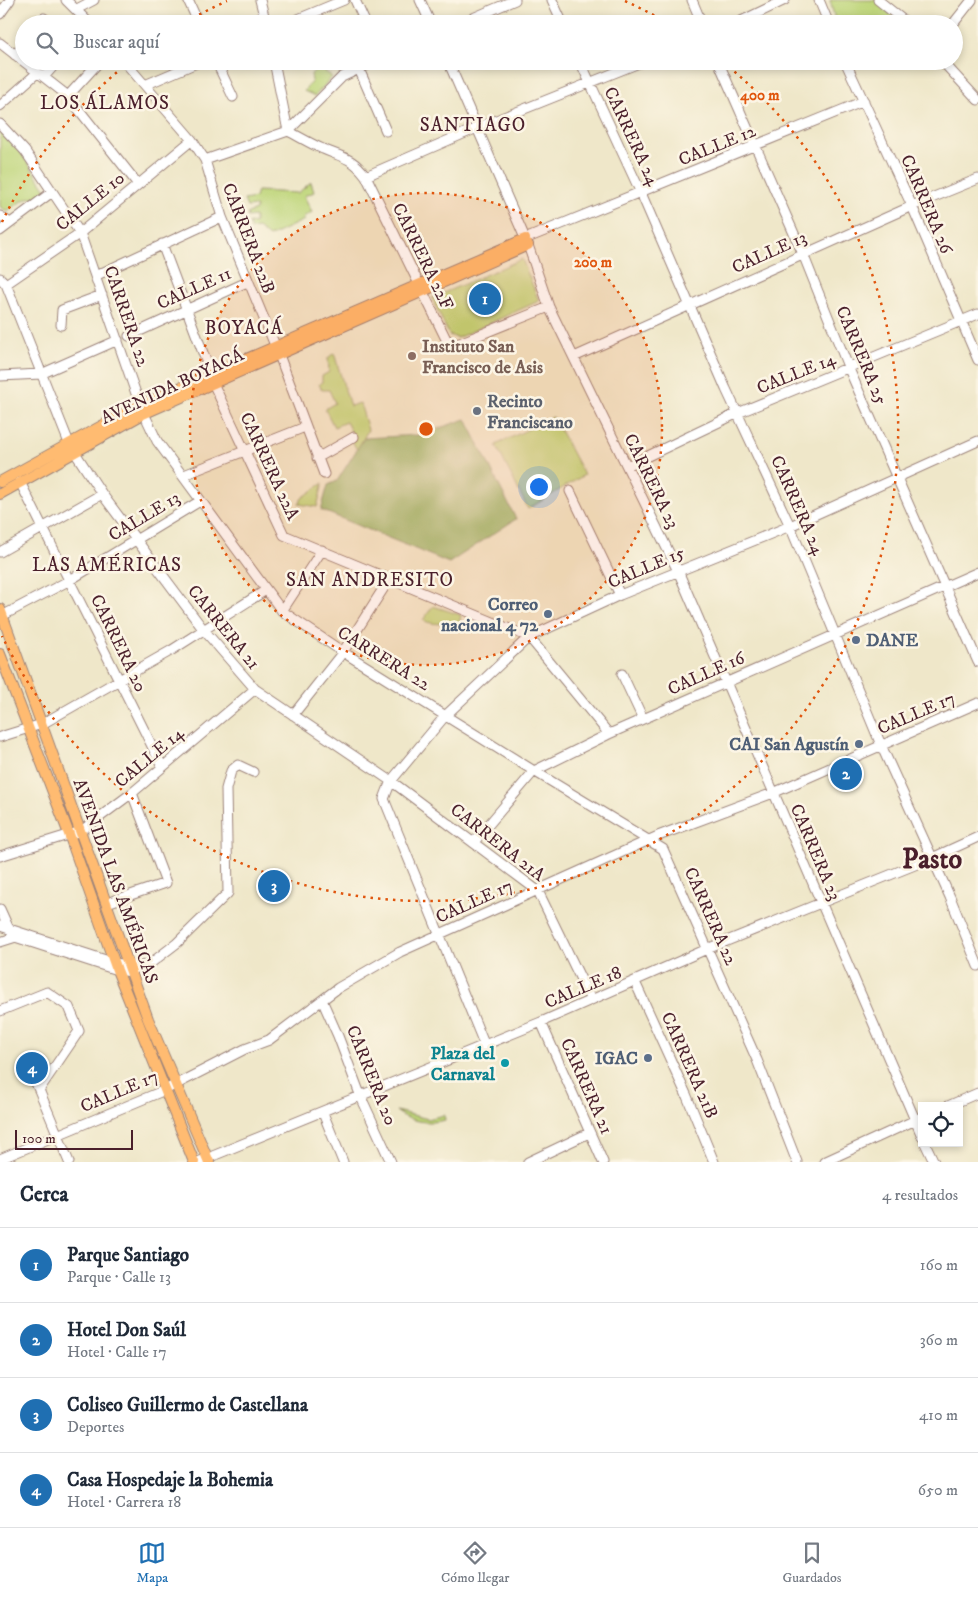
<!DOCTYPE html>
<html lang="es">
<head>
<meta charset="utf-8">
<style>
	body { margin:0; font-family:"IM FELL DW Pica",serif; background:#f2f2f3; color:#1f2937 }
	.controls { position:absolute; right:15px; bottom:15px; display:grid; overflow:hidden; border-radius:0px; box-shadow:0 2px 8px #0003 }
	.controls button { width:45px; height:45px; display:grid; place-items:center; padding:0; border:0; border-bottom:1px solid #e0e1e3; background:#fff; color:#1f2937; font:25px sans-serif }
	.scale { position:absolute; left:15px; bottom:12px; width:118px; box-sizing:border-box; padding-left:5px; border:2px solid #4a1f2b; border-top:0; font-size:14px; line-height:18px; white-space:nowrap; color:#4a1f2b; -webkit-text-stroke:4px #fcf5e5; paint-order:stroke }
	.you { position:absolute; left:538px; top:486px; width:18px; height:18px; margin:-12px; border:4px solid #fff; border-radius:50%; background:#1a73e8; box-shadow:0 0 0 8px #1a73e833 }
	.badge { display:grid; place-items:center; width:32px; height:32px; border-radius:50%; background:#1f6fb2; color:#fff; font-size:16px; font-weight:700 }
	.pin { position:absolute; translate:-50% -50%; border:2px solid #fff; box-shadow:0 1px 5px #0006 }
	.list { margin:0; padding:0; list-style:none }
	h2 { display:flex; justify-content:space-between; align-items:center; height:65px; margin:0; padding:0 20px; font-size:21px }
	h2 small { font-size:16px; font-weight:400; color:#747a83 }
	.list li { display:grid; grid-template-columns:32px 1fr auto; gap:15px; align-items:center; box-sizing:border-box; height:75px; padding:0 20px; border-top:1px solid #e0e1e3 }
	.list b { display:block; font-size:19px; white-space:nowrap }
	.list p { margin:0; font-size:16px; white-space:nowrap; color:#747a83 }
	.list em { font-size:16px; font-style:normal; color:#747a83 }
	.icon { flex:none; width:28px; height:28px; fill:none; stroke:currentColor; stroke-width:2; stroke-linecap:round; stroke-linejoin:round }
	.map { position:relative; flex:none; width:978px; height:1162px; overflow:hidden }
	.search { position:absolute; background:#fff; box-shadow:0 2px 8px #0003; left:15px; right:15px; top:15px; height:55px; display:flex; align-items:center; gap:12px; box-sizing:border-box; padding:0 18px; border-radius:28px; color:#747a83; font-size:19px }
	.sheet { height:365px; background:#fff }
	nav { display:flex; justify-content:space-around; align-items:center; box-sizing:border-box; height:70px; border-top:1px solid #e0e1e3; background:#fff; font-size:14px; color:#747a83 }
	nav a { display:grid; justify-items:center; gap:2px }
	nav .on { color:#1f6fb2 }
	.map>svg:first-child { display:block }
	.green { fill:#bed579; stroke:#847a52 }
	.forest { fill:#96b669; stroke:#706a4a }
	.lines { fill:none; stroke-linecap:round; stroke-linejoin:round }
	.minor-casing { stroke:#9c837a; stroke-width:11 }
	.major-casing { stroke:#9c837a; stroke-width:12 }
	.minor { stroke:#fff; stroke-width:9 }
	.major { stroke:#ffbb71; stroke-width:10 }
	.ring { fill:none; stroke:#e0560e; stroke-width:2.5; stroke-dasharray:2.5 5 }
	.education-dot { fill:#8d6e63; stroke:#fcf5e5; stroke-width:2 }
	.worship-dot { fill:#6b7280; stroke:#fcf5e5; stroke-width:2 }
	.service-dot { fill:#5c6f8a; stroke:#fcf5e5; stroke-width:2 }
	.culture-dot { fill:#0f9aa8; stroke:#fcf5e5; stroke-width:2 }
	.labels { text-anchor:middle; stroke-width:5; stroke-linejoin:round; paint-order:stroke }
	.street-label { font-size:18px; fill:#4a1f2b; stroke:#fcf5e5 }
	.education-label { font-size:18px; font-weight:bold; fill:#785e54; stroke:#fcf5e5; text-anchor:start }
	.worship-label { font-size:18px; font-weight:bold; fill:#5b616d; stroke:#fcf5e5; text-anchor:start }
	.service-label { font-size:18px; font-weight:bold; fill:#4e5e75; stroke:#fcf5e5; text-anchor:end }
	.culture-label { font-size:18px; font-weight:bold; fill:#0d838f; stroke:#fcf5e5; text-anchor:end }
	.neighbourhood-label { font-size:19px; letter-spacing:1px; fill:#4a1f2b; stroke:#fcf5e5 }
	.town-label { font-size:28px; font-weight:bold; fill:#4a1f2b; stroke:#fcf5e5 }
	.centre { fill:#e0560e; stroke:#fcf5e5; stroke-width:2.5 }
	.ring-label { font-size:15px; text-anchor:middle; font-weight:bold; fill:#e0560e; stroke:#fcf5e5; stroke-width:5; stroke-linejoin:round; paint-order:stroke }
</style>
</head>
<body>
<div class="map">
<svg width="978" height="1162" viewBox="0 0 978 1162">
	<rect width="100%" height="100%" fill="#fcf5e5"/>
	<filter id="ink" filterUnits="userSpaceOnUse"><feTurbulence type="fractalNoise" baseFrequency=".02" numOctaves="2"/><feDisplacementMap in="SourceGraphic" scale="10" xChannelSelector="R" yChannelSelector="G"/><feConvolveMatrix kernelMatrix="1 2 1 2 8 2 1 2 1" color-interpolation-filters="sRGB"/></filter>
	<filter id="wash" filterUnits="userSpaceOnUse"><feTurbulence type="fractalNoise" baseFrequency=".0096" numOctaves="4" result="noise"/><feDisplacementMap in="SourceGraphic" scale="20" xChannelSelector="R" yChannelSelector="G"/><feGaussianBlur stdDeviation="1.12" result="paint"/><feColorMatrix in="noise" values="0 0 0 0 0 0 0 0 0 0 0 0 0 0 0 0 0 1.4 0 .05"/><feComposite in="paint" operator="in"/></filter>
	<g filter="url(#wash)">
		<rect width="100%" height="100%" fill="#efe7c9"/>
		<path class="green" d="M830,0H878L900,24H836Z
			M319,67L332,77L315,96L304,91L312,81L311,74Z
			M0,131L21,153L47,191L39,197L27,198L7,211L0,207Z
			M311,182L314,192L304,196L312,212L303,217L304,220L269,237L258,228L251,229L249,223L255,224V216L247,217L248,213L256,210V206L247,207L244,200L255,198L257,191L298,193Z
			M522,259L539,301L457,338L449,335L432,298Z
			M334,353L350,406L360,403L368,430L357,450L351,439L354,437L346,422L334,427L325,409L335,403L329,390H322L319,384L322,382V376L329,372L328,358Z
			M553,417L584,475L528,509L496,445Z
			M323,483L317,507L299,504L302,498Z
			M433,606L461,615L459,625C446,621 435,627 423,620Z
			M396,1111L428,1119L444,1115L445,1120C427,1124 410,1122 396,1111Z"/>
		<path class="forest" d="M466,419L516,519L449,563L321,510L328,485L337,481L364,438L419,435Z"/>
	</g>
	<g filter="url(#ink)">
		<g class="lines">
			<defs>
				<path id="minor" d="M66,0L90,24
					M188,0L199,24
					M260,0L266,24
					M355,0L366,24
					M420,0L431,24
					M552,0L563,24
					M692,0L702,24
					M819,0L829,24
					M878,0L908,24
					M77,9L94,0
					M0,14L10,0
					M40,24L44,18
					M286,24L344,0
					M459,24L515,0
					M735,24L785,0
					M953,24L972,0
					M0,43L68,96L137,183
					M15,55L24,44
					M124,61L192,140L205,160L222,217L279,355L324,474
					M216,61L233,97
					M274,61L288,131C300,137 311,144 323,149C343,158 352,157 366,176L446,339L457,344L549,307
					M448,61L528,245L549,307L678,571L922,1136
					M580,61L641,193L726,389L790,526L881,745L950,897L978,966
					M718,61L803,254L849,369L978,662
					M845,61L912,206L978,360
					M942,61L978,100
					M359,69L386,131
					M44,77L58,61
					M145,85L201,61
					M68,96L100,61
					M0,106L37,73
					M0,124L25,151L80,233L140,405L157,441L282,611L343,652L534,771L663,849L757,1060L797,1162
					M205,160L288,131L342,77L376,61
					M366,176L479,127L644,61
					M0,216L10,223
					M0,231L52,192
					M525,239L864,101
					M162,244L211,374
					M95,276L222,217
					M0,278L6,284L69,443
					M6,284L80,233L192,140
					M61,325L62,310L102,295
					M129,336L247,282
					M574,357L912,206L978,179
					M0,376L41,374L118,340
					M213,383L284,535L529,637L609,734
					M74,451L102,494L203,629L255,689L391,781L538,891L591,1000
					M317,458L354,437
					M627,466L738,413L978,314
					M184,475L305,427
					M20,482L162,766
					M570,491L620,595
					M0,552L102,494
					M282,611L322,550
					M0,617L70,580L200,501
					M622,674L643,719
					M293,715L343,652L390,578
					M0,737L42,724L172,650L266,590
					M474,842L534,771L609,734L978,572
					M0,856L81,831L132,793L255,689
					M107,903L166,883L132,793
					M0,909L9,929L16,937L0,942
					M0,926L115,963L138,967L151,963L177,943L228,893L226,789L231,771L238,765L253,772
					M12,936L117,970L132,972L135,969
					M635,982L686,1094L714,1162
					M322,1000L338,1036L361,1097L391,1162
					M0,1011L47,992L69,1007L79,1031L39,1090L69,1162
					M541,1022L603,1162
					M485,1046L384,799L391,781L445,716L529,637L620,595L790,526L978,441
					M31,1071L39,1090
					M948,1106L978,1093
					M323,1113L343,1162
					M925,1143L934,1162
					M0,1159L165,1090L245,1049L269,1040L338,988L400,952L658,836L773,793L978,703
					M198,1162L541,1022L707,949L932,858L978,837
					M528,1162L589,1133
					M824,1162L922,1117"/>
				<path id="major" d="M0,482L140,405L525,239
					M0,494L143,414L528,245
					M0,609L148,1019L209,1162
					M0,654L69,834L117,970L194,1162"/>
			</defs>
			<use href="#minor" class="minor-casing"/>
			<use href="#major" class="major-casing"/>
			<use href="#minor" class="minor"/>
			<use href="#major" class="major"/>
		</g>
	</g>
	<circle cx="426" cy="429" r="236" fill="#e0560e" fill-opacity=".12"/>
	<g class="ring">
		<circle cx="426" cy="429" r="236"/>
		<path d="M2 222A472 472 0 0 1 129 62M186 22A472 472 0 0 1 227 1M625 1A472 472 0 0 1 666 22M723 62A472 472 0 1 1 2 636"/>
	</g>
	<circle class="education-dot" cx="412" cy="356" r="5"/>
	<circle class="worship-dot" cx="477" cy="411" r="5"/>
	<g class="service-dot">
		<circle cx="548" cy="614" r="5"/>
		<circle cx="856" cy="640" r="5"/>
		<circle cx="859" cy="744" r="5"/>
		<circle cx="648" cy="1058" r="5"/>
	</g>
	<circle class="culture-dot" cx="505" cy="1063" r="5"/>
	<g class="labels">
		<g class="street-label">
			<text transform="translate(632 136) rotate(65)" y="6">CARRERA 24</text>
			<text transform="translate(717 145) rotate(-22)" y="6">CALLE 12</text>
			<text transform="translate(90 201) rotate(-39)" y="6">CALLE 10</text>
			<text transform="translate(927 204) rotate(67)" y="6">CARRERA 26</text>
			<text transform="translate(249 238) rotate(69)" y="6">CARRERA 22B</text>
			<text transform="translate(769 252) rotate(-24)" y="6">CALLE 13</text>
			<text transform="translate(423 256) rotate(64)" y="6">CARRERA 22F</text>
			<text transform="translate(194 288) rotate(-24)" y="6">CALLE 11</text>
			<text transform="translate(127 316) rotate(71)" y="6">CARRERA 22</text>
			<text transform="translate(862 355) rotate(67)" y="6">CARRERA 25</text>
			<text transform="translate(796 373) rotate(-22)" y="6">CALLE 14</text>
			<text transform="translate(172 386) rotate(-25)" y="6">AVENIDA BOYACÁ</text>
			<text transform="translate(270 466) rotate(65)" y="6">CARRERA 22A</text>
			<text transform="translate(652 481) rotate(64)" y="6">CARRERA 23</text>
			<text transform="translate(798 505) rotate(66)" y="6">CARRERA 24</text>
			<text transform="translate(144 516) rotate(-31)" y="6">CALLE 13</text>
			<text transform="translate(646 567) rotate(-23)" y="6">CALLE 15</text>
			<text transform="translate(224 627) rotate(51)" y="6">CARRERA 21</text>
			<text transform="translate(119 643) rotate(64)" y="6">CARRERA 20</text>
			<text transform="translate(384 658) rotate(32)" y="6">CARRERA 22</text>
			<text transform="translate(706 673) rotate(-24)" y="6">CALLE 16</text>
			<text transform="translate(916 713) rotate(-23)" y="6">CALLE 17</text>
			<text transform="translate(149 757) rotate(-40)" y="6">CALLE 14</text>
			<text transform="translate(498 842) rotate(38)" y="6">CARRERA 21A</text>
			<text transform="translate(816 852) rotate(67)" y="6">CARRERA 23</text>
			<text transform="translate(116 881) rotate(70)" y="6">AVENIDA LAS AMÉRICAS</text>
			<text transform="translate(474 901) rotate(-24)" y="6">CALLE 17</text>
			<text transform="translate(711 916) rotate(66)" y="6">CARRERA 22</text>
			<text transform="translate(583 987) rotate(-23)" y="6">CALLE 18</text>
			<text transform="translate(690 1065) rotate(66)" y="6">CARRERA 21B</text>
			<text transform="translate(372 1075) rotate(68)" y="6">CARRERA 20</text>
			<text transform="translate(587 1086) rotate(66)" y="6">CARRERA 21</text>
			<text transform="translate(119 1091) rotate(-23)" y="6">CALLE 17</text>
		</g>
		<g class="education-label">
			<text x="422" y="352">Instituto San<tspan x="422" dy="21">Francisco de Asis</tspan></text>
		</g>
		<g class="worship-label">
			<text x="487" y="407">Recinto<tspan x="487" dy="21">Franciscano</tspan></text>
		</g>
		<g class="service-label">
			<text x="538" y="610">Correo<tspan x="538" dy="21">nacional 4 72</tspan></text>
			<text x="866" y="646" text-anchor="start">DANE</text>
			<text x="849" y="750">CAI San Agustín</text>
			<text x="638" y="1064">IGAC</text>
		</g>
		<g class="culture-label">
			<text x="495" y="1059">Plaza del<tspan x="495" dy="21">Carnaval</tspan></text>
		</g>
		<g class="neighbourhood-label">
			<text x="105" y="109">LOS ÁLAMOS</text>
			<text x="473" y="131">SANTIAGO</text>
			<text x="244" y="334">BOYACÁ</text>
			<text x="107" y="571">LAS AMÉRICAS</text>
			<text x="370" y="586">SAN ANDRESITO</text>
		</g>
		<g class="town-label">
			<text x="932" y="868">Pasto</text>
		</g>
	</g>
	<circle cx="426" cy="429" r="8" class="centre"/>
	<g class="ring-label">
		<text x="760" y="100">400 m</text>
		<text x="593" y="267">200 m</text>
	</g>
</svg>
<div class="controls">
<button><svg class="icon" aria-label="locate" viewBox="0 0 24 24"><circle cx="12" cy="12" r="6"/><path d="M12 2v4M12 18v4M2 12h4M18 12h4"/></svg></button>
</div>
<div class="scale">100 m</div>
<div class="you"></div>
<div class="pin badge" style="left:485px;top:299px">1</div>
<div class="pin badge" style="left:846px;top:774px">2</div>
<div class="pin badge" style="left:274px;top:886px">3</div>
<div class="pin badge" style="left:32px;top:1068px">4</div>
<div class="search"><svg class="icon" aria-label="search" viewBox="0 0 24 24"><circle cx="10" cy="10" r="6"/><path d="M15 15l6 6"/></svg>Buscar aquí</div>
</div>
<section class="sheet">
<h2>Cerca<small>4 resultados</small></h2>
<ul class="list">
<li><span class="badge">1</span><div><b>Parque Santiago</b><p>Parque · Calle 13</p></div><em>160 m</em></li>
<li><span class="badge">2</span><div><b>Hotel Don Saúl</b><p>Hotel · Calle 17</p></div><em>360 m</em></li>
<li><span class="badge">3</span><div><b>Coliseo Guillermo de Castellana</b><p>Deportes</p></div><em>410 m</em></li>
<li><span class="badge">4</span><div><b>Casa Hospedaje la Bohemia</b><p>Hotel · Carrera 18</p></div><em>650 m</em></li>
</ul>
</section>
<nav>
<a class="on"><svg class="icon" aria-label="map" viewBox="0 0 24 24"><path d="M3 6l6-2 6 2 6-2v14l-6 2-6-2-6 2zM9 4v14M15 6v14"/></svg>Mapa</a>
<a><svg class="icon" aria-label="directions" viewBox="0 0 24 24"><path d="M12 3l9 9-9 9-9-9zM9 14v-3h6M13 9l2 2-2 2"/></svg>Cómo llegar</a>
<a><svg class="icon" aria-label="saved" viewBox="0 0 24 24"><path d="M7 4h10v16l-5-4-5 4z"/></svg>Guardados</a>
</nav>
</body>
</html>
